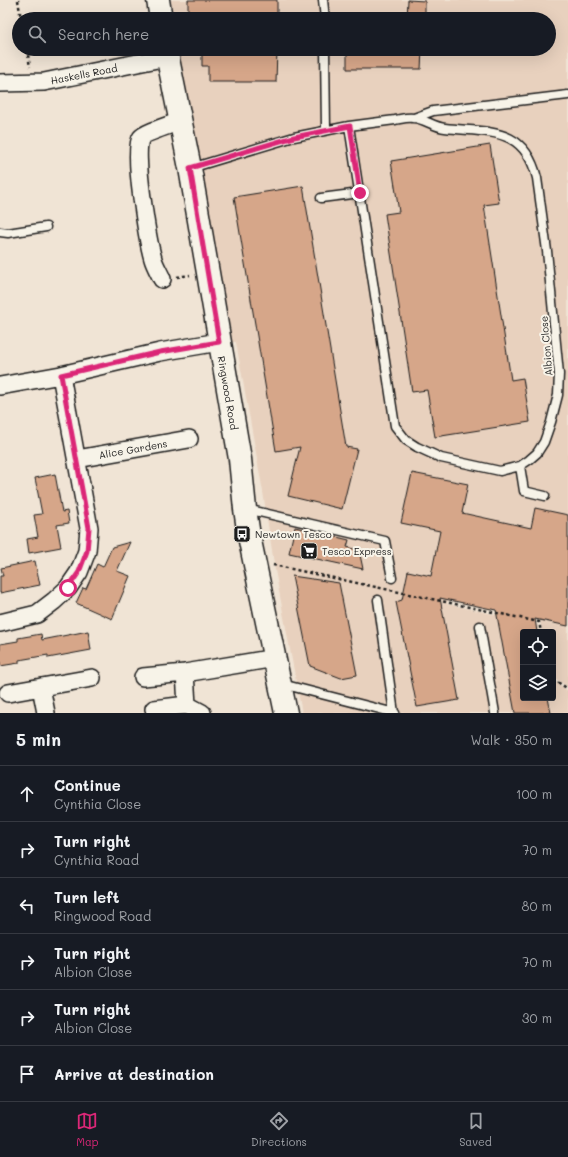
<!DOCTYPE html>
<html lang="en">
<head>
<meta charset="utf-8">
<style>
	body { margin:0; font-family:Mali,sans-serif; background:#242831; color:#f1f3f6 }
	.controls { position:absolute; right:12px; bottom:12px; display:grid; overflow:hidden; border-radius:4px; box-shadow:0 4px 16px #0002 }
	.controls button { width:36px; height:36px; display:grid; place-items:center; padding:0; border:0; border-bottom:1px solid #363941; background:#171b24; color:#f1f3f6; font:20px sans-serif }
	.stop { position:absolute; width:12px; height:12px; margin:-9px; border:3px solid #db2777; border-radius:50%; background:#fff }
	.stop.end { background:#db2777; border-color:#fff; box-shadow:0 1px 4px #0008 }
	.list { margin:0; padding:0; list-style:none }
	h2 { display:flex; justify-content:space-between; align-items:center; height:52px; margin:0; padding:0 16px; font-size:17px }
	h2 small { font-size:13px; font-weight:400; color:#9ea1a6 }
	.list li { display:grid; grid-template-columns:26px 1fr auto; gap:12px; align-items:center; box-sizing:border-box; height:56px; padding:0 16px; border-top:1px solid #363941 }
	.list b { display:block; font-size:15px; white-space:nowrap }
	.list p { margin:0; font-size:13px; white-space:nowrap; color:#9ea1a6 }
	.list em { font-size:13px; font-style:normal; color:#9ea1a6 }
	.icon { flex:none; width:22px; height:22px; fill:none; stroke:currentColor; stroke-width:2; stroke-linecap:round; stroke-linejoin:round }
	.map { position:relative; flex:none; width:568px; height:713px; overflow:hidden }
	.search { position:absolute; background:#171b24; box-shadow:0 4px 16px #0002; left:12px; right:12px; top:12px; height:44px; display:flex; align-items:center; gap:10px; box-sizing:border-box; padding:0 14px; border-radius:22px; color:#9ea1a6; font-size:15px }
	.sheet { height:388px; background:#171b24 }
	nav { display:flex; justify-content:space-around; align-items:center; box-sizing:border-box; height:56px; border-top:1px solid #363941; background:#171b24; font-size:11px; color:#9ea1a6 }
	nav a { display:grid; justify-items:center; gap:2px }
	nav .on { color:#db2777 }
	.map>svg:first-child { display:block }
	.built { fill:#e8d1be }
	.building { fill:#d6a689; stroke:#1c1c1c }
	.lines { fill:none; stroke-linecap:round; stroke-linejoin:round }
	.lane-casing { stroke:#1c1c1c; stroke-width:11 }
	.street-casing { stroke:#1c1c1c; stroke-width:20 }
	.secondary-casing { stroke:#1c1c1c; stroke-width:25 }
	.path { stroke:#1c1c1c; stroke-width:2.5; stroke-dasharray:3 3; stroke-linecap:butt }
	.lane { stroke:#f7f3e8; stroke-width:8 }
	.street { stroke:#f7f3e8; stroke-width:17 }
	.secondary { stroke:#f7f3e8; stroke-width:22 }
	.route { stroke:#db2777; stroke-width:5 }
	.labels { text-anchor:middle; stroke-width:4; stroke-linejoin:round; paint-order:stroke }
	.street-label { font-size:10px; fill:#1c1c1c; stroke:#f7f3e8 }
	.poi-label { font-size:10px; fill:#1c1c1c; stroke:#f7f3e8; text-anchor:start }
</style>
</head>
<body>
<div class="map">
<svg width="568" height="713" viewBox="0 0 568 713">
	<rect width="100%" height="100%" fill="#f0e4d5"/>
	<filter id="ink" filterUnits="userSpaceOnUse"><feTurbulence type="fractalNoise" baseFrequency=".025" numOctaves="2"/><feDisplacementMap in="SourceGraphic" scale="8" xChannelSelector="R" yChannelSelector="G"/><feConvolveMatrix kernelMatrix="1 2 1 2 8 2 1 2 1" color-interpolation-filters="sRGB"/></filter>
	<g filter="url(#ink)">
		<path class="built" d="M158,0H568V687L553,677V632H542L540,620L461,549L447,604L537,624L539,632H523V698H553V680L568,691V713H302L275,570L263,492L236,342H219L166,49H549V19H161Z"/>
		<path class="building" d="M188,0H277V19H188Z
			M408,0L425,1V19H407Z
			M202,49H277L276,82H208V66H202Z
			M347,49H422L421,69H347Z
			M490,145L499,203L484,205L511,380L523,378L530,422L435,437L427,390L412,392L385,214L399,212L391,161Z
			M303,186L346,447L357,449L342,509L288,496L300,447L276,451L234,197Z
			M412,473L468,484L462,513L531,528L535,508L568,515V626L535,619L537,632H523V698H548L551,713H515L496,610L440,598L459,700L417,707L396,602L402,600L408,571L431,576L440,531L401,523Z
			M55,474L62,512L67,511L69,523L57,525L61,547L29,553L27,539L38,537L34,515L42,514L35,478Z
			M295,527L349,540L347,547L359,550L363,569L289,553Z
			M130,542L117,571L130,576L112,619L76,603L83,588L86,589L97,564L103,567L112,547Z
			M35,561L40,585L0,593V576H3L1,568Z
			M292,576L339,583L357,675L341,678L310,666Z
			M88,631L91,650L48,658V655L19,660V663L0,666V644L18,641V638L41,634L42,640Z"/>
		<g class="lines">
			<defs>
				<path id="lane" d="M323,0L325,19
					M325,49L326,130
					M414,118L433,111L568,95
					M191,168L294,137L349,126L395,426L406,440L417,447L441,458L500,471L520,466L529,460L537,453L544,442L551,422L558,395L559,374L547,251L537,178C524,126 489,133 445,128C434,127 423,118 413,118C408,117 401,119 395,120C380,122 365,124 349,126
					M321,198L360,193
					M0,232L8,233L46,227
					M520,466L524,491L545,496
					M246,509L385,541L392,578
					M378,600L394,713
					M480,626L495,713
					M282,684L395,713"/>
				<path id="street" d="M0,83L44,82L167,57
					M162,279C159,272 155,266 153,259C148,242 132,149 141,138C144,133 173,124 180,121
					M0,386L61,375L160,352L219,342
					M77,459L189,439
					M0,623L37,614L54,601L68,588L79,572L87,551L89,528L61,375
					M185,673L187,705L202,713
					M143,677L185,673L275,658
					M41,687L46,713
					M8,693L92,678
					M154,709L187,705"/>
				<path id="secondary" d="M158,0L161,19
					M166,49L190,168L240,459L245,509L249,536L286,713"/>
			</defs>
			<use href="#lane" class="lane-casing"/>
			<use href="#street" class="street-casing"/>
			<use href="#secondary" class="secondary-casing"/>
			<path class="path" d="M18,0L21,19
				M27,49L30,67
				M177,277L190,275
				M273,565L539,622L541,632
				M553,679L568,689"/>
			<use href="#lane" class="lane"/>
			<use href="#street" class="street"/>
			<use href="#secondary" class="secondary"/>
		</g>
	</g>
	<g class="lines" filter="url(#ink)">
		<path class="route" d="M68,588L79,572L87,551L89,528L61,375L160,352L219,342L190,168L294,137L350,126L360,193"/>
	</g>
	<defs>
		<symbol id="bus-square" viewBox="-11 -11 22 22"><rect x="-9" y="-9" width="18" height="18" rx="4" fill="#1c1c1c" stroke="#f7f3e8"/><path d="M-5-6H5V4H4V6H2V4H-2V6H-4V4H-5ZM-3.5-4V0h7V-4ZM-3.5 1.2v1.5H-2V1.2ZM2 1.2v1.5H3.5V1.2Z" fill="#fff"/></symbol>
		<symbol id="supermarket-square" viewBox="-11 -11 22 22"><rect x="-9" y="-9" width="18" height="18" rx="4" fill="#1c1c1c" stroke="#f7f3e8"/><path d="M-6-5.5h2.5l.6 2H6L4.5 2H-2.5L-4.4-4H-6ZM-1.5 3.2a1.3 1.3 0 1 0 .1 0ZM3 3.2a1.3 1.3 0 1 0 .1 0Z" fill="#fff"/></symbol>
	</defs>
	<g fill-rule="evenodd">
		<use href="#bus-square" x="232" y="524" width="20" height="20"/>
		<use href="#supermarket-square" x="299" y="541" width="20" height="20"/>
	</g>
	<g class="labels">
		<g class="street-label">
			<text transform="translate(84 74) rotate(-11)" y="4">Haskells Road</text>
			<text transform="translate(546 346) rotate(-95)" y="4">Albion Close</text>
			<text transform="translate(228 393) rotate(80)" y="4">Ringwood Road</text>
			<text transform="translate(133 449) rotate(-10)" y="4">Alice Gardens</text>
		</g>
		<g class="poi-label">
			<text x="255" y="538">Newtown Tesco</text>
			<text x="322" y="555">Tesco Express</text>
		</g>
	</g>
</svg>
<div class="controls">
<button><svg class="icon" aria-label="locate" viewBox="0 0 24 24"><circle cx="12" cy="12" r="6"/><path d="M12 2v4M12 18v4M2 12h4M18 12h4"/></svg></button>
<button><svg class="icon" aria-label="layers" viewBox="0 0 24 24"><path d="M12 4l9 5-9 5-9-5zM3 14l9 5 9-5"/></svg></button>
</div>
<div class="stop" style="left:68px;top:588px"></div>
<div class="stop end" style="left:360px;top:193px"></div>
<div class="search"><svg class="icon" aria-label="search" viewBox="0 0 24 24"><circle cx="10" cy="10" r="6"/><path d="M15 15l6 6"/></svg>Search here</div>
</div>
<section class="sheet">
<h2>5 min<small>Walk · 350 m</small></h2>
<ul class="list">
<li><svg class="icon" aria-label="ahead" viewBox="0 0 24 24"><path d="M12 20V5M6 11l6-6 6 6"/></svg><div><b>Continue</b><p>Cynthia Close</p></div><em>100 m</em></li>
<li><svg class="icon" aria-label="right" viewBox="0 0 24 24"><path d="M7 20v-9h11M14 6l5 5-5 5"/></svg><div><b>Turn right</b><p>Cynthia Road</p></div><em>70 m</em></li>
<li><svg class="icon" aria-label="left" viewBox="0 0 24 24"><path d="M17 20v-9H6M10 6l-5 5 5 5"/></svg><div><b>Turn left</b><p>Ringwood Road</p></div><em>80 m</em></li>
<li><svg class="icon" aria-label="right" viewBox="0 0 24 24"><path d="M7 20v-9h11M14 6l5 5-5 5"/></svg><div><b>Turn right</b><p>Albion Close</p></div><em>70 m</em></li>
<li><svg class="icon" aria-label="right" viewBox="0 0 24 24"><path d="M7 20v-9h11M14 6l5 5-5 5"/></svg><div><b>Turn right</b><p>Albion Close</p></div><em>30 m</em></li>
<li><svg class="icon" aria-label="arrive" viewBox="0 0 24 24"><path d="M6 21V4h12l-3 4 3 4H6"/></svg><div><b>Arrive at destination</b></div></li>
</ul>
</section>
<nav>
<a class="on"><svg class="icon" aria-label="map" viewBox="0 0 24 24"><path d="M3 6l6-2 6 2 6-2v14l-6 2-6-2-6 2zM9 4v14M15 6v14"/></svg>Map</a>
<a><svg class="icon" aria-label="directions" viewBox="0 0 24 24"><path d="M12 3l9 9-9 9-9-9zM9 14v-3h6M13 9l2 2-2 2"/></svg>Directions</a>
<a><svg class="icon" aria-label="saved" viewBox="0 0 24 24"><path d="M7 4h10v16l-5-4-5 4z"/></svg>Saved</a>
</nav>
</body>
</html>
